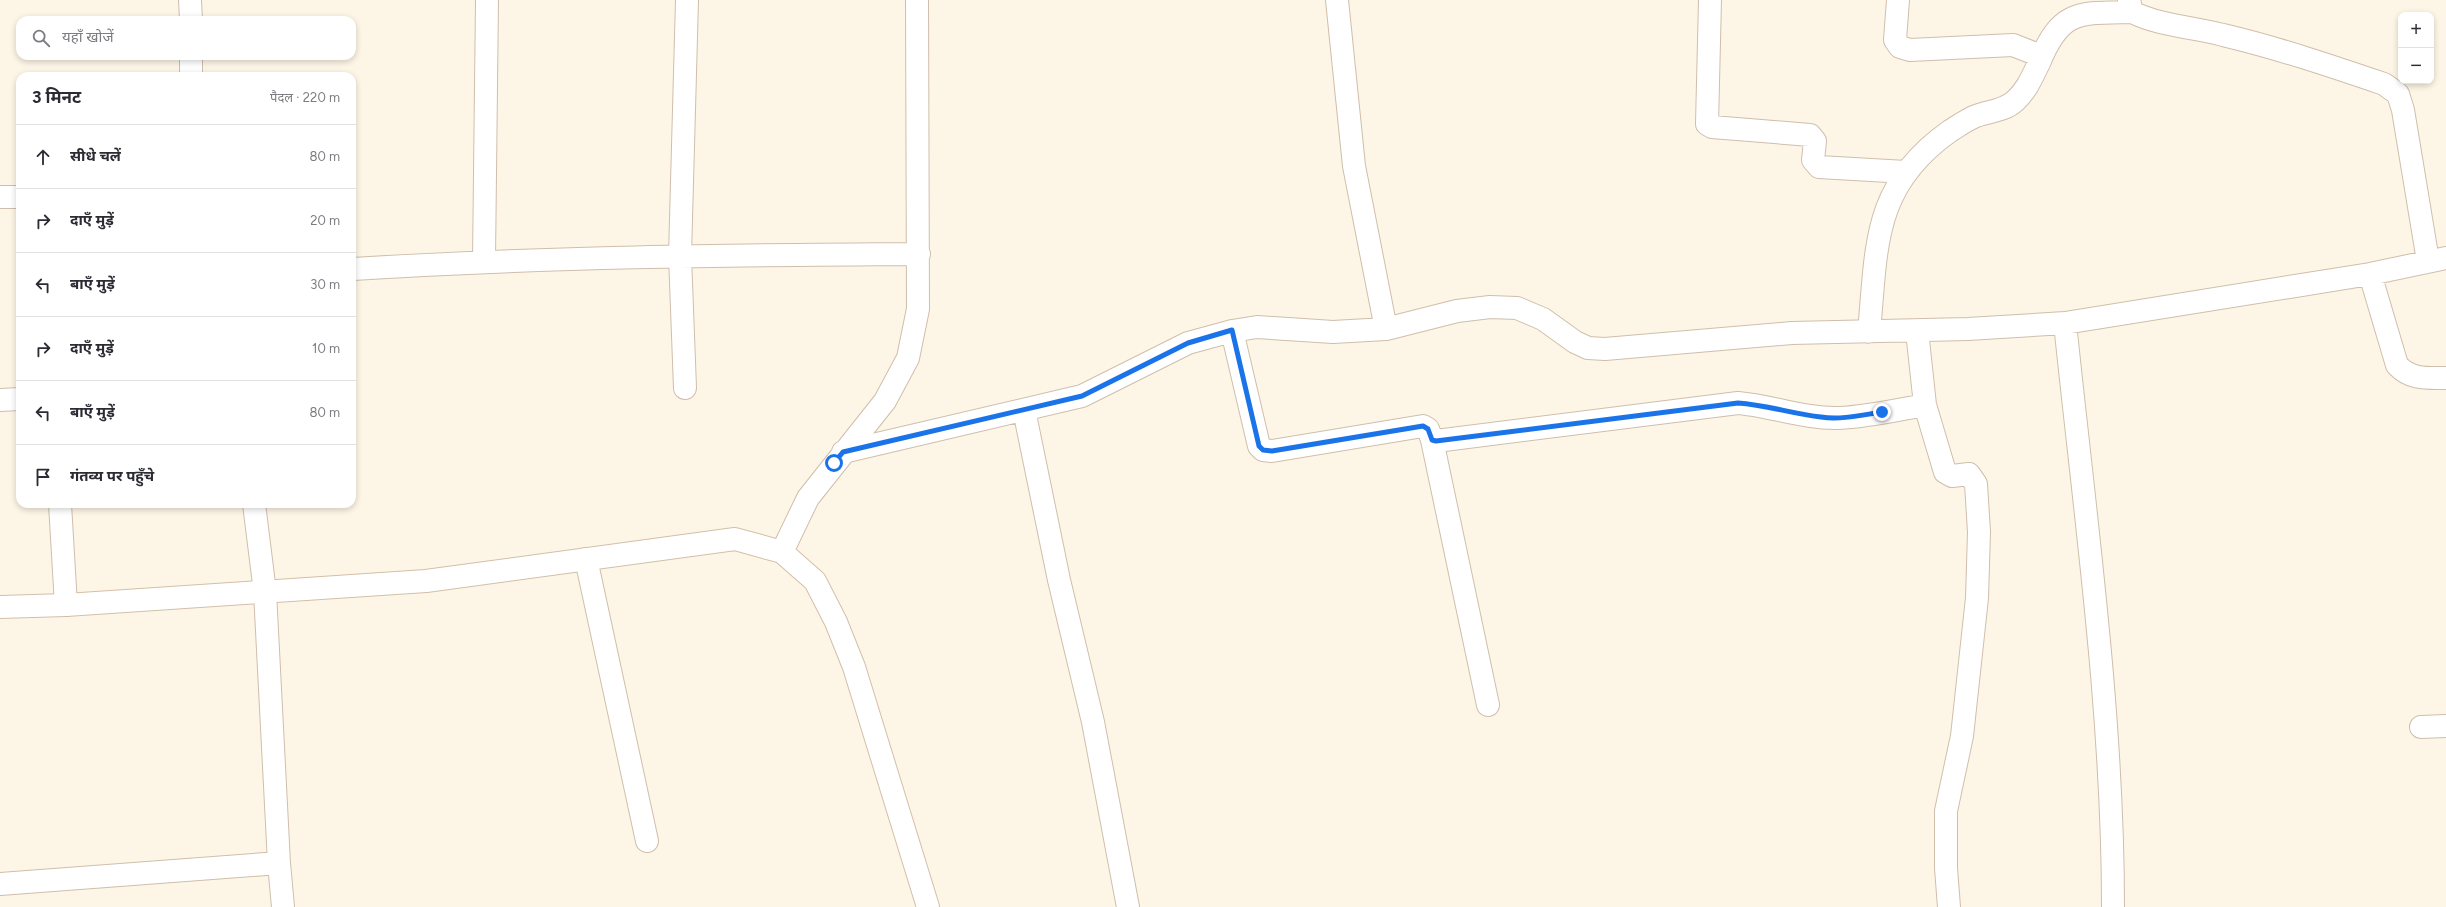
<!DOCTYPE html>
<html lang="hi">
<head>
<meta charset="utf-8">
<style>
	body { margin:0; font-family:Figtree,"Noto Sans Devanagari",sans-serif; background:#f2f2f3; color:#2b2b33 }
	.controls { position:absolute; right:12px; top:12px; display:grid; overflow:hidden; border-radius:8px; box-shadow:0 2px 6px #0003 }
	.controls button { width:36px; height:36px; display:grid; place-items:center; padding:0; border:0; border-bottom:1px solid #e1e1e2; background:#fff; color:#2b2b33; font:20px sans-serif }
	.stop { position:absolute; width:12px; height:12px; margin:-9px; border:3px solid #1a73e8; border-radius:50%; background:#fff }
	.stop.end { background:#1a73e8; border-color:#fff; box-shadow:0 1px 4px #0008 }
	.list { margin:0; padding:0; list-style:none }
	h2 { display:flex; justify-content:space-between; align-items:center; height:52px; margin:0; padding:0 16px; font-size:17px }
	h2 small { font-size:13px; font-weight:400; color:#7c7c81 }
	.list li { display:grid; grid-template-columns:26px 1fr auto; gap:12px; align-items:center; box-sizing:border-box; height:64px; padding:0 16px; border-top:1px solid #e1e1e2 }
	.list b { display:block; font-size:15px; white-space:nowrap }
	.list em { font-size:13px; font-style:normal; color:#7c7c81 }
	.icon { flex:none; width:22px; height:22px; fill:none; stroke:currentColor; stroke-width:2; stroke-linecap:round; stroke-linejoin:round }
	.map { position:relative; flex:none; width:2446px; height:907px; overflow:hidden }
	.search { position:absolute; background:#fff; box-shadow:0 2px 6px #0003; left:16px; top:16px; width:340px; height:44px; display:flex; align-items:center; gap:10px; box-sizing:border-box; padding:0 14px; border-radius:12px; color:#7c7c81; font-size:15px }
	.panel { position:absolute; background:#fff; box-shadow:0 2px 6px #0003; left:16px; top:72px; width:340px; height:436px; border-radius:12px }
	.map>svg:first-child { display:block }
	.lines { fill:none; stroke-linecap:round; stroke-linejoin:round }
	.street-casing { stroke:#cfbeac; stroke-width:24 }
	.secondary-casing { stroke:#d2bfa9; stroke-width:24 }
	.street { stroke:#fff; stroke-width:22 }
	.secondary { stroke:#fff; stroke-width:22 }
	.route { stroke:#1a73e8; stroke-width:5 }
</style>
</head>
<body>
<div class="map">
<svg width="2446" height="907" viewBox="0 0 2446 907">
	<rect width="100%" height="100%" fill="#fdf6e6"/>
	<g class="lines">
		<defs>
			<path id="street" d="M190,0L191,20
				M1337,0L1354,166L1386,329
				M1710,0L1707,124L1712,127L1810,135L1815,141L1813,160L1819,167L1906,172
				M1898,0L1895,40L1900,47L1910,50L2013,45L2041,56
				M2129,0L2132,12C2160,26 2193,27 2223,35C2278,48 2331,66 2384,84L2398,94L2403,110L2428,261
				M191,56V76
				M0,197H20
				M484,260L487,0
				M353,269C541,257 730,255 919,254
				M2370,274L2397,365C2411,380 2427,378 2446,378
				M2065,323C2085,517 2113,712 2113,907
				M1232,331L1259,446L1263,450L1272,451L1423,426L1428,429L1432,440L1436,441L1738,403C1772,406 1805,419 1839,418C1867,417 1897,410 1925,405
				M1917,331L1925,405L1945,472L1952,476L1969,474L1976,484L1979,532L1977,598L1962,736L1946,811V868L1949,907
				M1869,332C1877,246 1872,186 1950,131C1958,126 1968,119 1976,116C1990,111 2004,111 2015,101C2027,90 2032,77 2039,63C2061,9 2079,13 2132,12
				M685,388L680,256L687,0
				M0,400L20,399
				M1024,410L1059,580L1093,722L1128,907
				M1432,440L1488,705
				M843,452L1082,396L1188,343L1232,331L1257,327L1333,332L1386,329L1457,311L1490,307L1517,308L1543,319L1575,342L1588,348L1605,349L1792,333L1968,329L2065,323L2370,274L2446,258
				M60,504L66,605
				M254,504L265,592L279,863L283,907
				M782,552L808,498L885,401L908,358L918,309L917,0
				M586,559L647,841
				M2421,727L2446,726
				M0,884L279,863"/>
			<path id="secondary" d="M0,607L66,605L426,581L735,539L782,552L815,581L836,622L854,667L928,907"/>
		</defs>
		<use href="#street" class="street-casing"/>
		<use href="#secondary" class="secondary-casing"/>
		<use href="#street" class="street"/>
		<use href="#secondary" class="secondary"/>
	</g>
	<g class="lines">
		<path class="route" d="M834,463L843,452L1082,396L1188,343L1232,330L1259,446L1263,450L1272,451L1423,426L1428,429L1432,440L1436,441L1738,403C1767,405 1793,414 1821,417C1841,420 1862,415 1882,412"/>
	</g>
</svg>
<div class="controls">
<button>+</button>
<button>−</button>
</div>
<div class="stop" style="left:834px;top:463px"></div>
<div class="stop end" style="left:1882px;top:412px"></div>
<div class="search"><svg class="icon" aria-label="search" viewBox="0 0 24 24"><circle cx="10" cy="10" r="6"/><path d="M15 15l6 6"/></svg>यहाँ खोजें</div>
<section class="panel">
<h2>3 मिनट<small>पैदल · 220 m</small></h2>
<ul class="list">
<li><svg class="icon" aria-label="ahead" viewBox="0 0 24 24"><path d="M12 20V5M6 11l6-6 6 6"/></svg><div><b>सीधे चलें</b></div><em>80 m</em></li>
<li><svg class="icon" aria-label="right" viewBox="0 0 24 24"><path d="M7 20v-9h11M14 6l5 5-5 5"/></svg><div><b>दाएँ मुड़ें</b></div><em>20 m</em></li>
<li><svg class="icon" aria-label="left" viewBox="0 0 24 24"><path d="M17 20v-9H6M10 6l-5 5 5 5"/></svg><div><b>बाएँ मुड़ें</b></div><em>30 m</em></li>
<li><svg class="icon" aria-label="right" viewBox="0 0 24 24"><path d="M7 20v-9h11M14 6l5 5-5 5"/></svg><div><b>दाएँ मुड़ें</b></div><em>10 m</em></li>
<li><svg class="icon" aria-label="left" viewBox="0 0 24 24"><path d="M17 20v-9H6M10 6l-5 5 5 5"/></svg><div><b>बाएँ मुड़ें</b></div><em>80 m</em></li>
<li><svg class="icon" aria-label="arrive" viewBox="0 0 24 24"><path d="M6 21V4h12l-3 4 3 4H6"/></svg><div><b>गंतव्य पर पहुँचे</b></div></li>
</ul>
</section>
</div>
</body>
</html>
